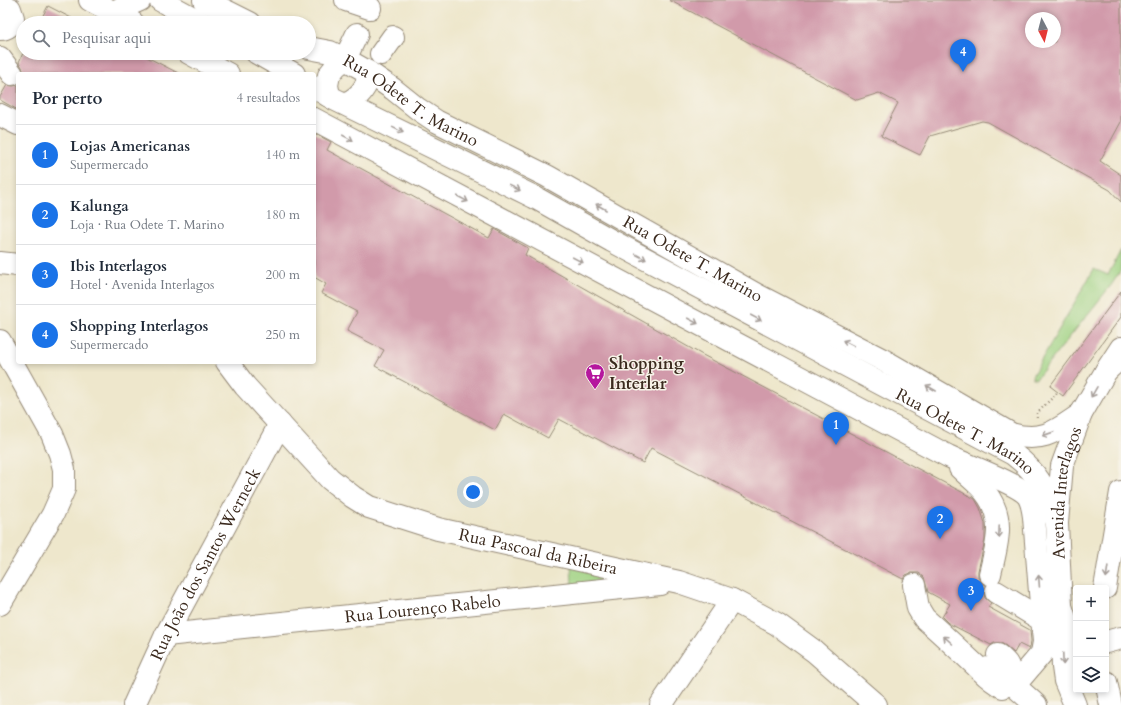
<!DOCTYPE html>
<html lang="pt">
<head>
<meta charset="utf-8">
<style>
	body { margin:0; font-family:Cardo,serif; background:#f6f6f7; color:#1f2937 }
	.controls { position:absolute; right:12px; bottom:12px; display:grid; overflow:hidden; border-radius:4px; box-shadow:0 2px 6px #0003 }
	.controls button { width:36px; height:36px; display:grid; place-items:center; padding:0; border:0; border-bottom:1px solid #e0e1e3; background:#fff; color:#1f2937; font:20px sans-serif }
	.compass { position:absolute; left:1025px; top:12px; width:36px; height:36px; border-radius:50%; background:#fff; box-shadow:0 2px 6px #0003; rotate:173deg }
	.you { position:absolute; left:473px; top:492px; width:14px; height:14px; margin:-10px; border:3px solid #fff; border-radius:50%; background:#1a73e8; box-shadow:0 0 0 6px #1a73e833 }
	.badge { display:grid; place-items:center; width:26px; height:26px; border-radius:50%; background:#1a73e8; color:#fff; font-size:13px; font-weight:700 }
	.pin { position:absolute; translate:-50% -33px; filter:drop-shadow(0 1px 2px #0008) }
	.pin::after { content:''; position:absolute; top:21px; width:14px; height:12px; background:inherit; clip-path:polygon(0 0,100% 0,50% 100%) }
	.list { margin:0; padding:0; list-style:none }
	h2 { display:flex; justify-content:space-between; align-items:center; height:52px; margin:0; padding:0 16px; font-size:17px }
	h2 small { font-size:13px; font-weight:400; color:#747a83 }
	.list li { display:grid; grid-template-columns:26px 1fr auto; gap:12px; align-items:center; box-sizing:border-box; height:60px; padding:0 16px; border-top:1px solid #e0e1e3 }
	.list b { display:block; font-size:15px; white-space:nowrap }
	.list p { margin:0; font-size:13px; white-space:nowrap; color:#747a83 }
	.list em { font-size:13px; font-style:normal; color:#747a83 }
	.icon { flex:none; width:22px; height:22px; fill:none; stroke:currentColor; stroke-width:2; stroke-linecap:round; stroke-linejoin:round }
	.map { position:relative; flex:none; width:1121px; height:705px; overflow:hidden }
	.search { position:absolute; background:#fff; box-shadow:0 2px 6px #0003; left:16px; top:16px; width:300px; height:44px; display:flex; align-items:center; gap:10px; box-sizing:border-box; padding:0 14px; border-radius:22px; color:#747a83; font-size:15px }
	.panel { position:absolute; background:#fff; box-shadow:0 2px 6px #0003; left:16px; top:72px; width:300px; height:292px; border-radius:4px }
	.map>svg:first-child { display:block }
	.green { fill:#9fd282; stroke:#6d7e50 }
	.building { fill:#d19aaa; fill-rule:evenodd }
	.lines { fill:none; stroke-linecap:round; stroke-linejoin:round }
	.minor-casing { stroke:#948875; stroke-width:24 }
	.major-casing { stroke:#948875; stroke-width:24 }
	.path { stroke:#948875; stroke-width:2.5; stroke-dasharray:1 3; stroke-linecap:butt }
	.minor { stroke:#fff; stroke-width:22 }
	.major { stroke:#fff; stroke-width:22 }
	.oneway { stroke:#a79f9a }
	.labels { text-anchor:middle; stroke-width:3; stroke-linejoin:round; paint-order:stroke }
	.street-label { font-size:17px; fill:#3b2a1e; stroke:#f7f3e8 }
	.poi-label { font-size:17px; font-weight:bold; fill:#3b2a1e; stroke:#f7f3e8; text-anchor:start }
</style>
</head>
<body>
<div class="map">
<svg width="1121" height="705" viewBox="0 0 1121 705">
	<rect width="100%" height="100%" fill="#f7f3e8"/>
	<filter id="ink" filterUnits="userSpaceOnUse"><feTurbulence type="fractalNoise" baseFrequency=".025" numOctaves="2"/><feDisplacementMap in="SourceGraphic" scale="8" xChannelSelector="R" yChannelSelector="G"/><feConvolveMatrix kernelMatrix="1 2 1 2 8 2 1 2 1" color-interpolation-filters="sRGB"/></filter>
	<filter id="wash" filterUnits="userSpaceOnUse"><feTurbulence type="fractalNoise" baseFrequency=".012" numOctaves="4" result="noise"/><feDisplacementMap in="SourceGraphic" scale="16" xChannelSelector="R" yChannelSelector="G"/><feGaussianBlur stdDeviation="0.9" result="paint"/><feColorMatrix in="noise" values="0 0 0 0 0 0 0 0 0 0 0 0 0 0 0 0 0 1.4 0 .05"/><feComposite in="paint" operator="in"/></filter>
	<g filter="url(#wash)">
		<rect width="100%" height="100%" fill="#eee7cc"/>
		<path class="green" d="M1121,250V270L1112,284L1037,378L1034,379L1032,376L1094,269L1108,275Z
			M571,563L637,578L572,586Z"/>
		<g id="blocks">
			<path class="building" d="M669,0H1121V122L1100,161L1121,175V202L1110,190L988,122L982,121L930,136L920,155L881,136L898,103L879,93L857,100ZM1031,18H1055V42H1031Z
				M48,6L81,23H39Z
				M23,53H139L180,74H24L22,67L19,62Z
				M7,85L13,86L18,85V110L0,100V97Z
				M314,133L331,142L327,150L489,238L494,229L528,248L525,255L699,353L975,499L980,508L985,523V540L978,571V577L981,583L985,585L984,592L985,598L991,603L988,607L1030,630L1031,641L1030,647L1029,649L1019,644L1014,653L1006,646L1001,643H994L991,645L948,623L942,617L950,604L928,592L924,577L919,573H911L906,575L903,579L651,448L643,463L559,419L548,438L504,414L495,430L375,366L384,350L347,331L357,312L321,293L326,284L314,277Z
				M1121,291V317L1063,396L1050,386Z"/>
		</g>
	</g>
	<g filter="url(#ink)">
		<use href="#blocks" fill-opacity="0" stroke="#948875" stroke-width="1"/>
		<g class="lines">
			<defs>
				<g id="minor">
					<path d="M90,0L133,23"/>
					<path d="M160,0L202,23"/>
					<path d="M204,0L250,23"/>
					<path d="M346,0L370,8"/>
					<path d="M0,7H4L10,9L13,18C11,25 8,29 0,29"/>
					<path d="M113,12L140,0"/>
					<path id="s1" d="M309,48L330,52L345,59L368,72L393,89L418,109L436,121L547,176L757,295L883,360L1011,434C1043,443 1056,431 1081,414"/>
					<path d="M189,53L228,74"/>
					<path d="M257,53L294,74"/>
					<path d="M381,54L393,37"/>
					<path d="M0,58L12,74"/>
					<path id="s2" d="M314,87L334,99L534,197L612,241L1013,454C1042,476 1045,490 1057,523"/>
					<path d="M329,96L327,85L329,75L336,66L345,59L357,34"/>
					<path d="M345,104C358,98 369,87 368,72"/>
					<path d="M0,115L18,124"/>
					<path d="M314,119L948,456C964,464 1019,484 1028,496C1032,502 1033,510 1034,517L1044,642L1042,653L1020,679"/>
					<path d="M0,263L18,265"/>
					<path d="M0,341L52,434L60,454L64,469V489L53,514L0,604"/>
					<path id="s3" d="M227,362L245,386L330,479L353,497L369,507L438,529L679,582L732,600L777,624L814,651L876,705"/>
					<path d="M960,468C968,476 978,483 985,492C1006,518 997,544 990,574"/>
					<path d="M914,585L918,608L924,618C940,632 956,647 972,662C982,671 990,681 1003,687"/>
					<path d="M996,592L1042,620"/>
					<path id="s4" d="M166,635L660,584"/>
					<path id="s5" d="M1076,639L1069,630L1061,606L1057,523L1062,466L1081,414L1106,371L1120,358"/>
					<path d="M1106,642L1121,638"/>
					<path d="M988,668L1010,674C1009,664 1005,661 998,655"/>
					<path d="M1018,689L1036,705"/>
					<path id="s6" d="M134,705L166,635L280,424"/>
					<path d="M661,705L732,600"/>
				</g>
				<path id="major" d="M1106,371L1121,348
					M1105,588L1121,492
					M1061,606L1063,667L1065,681L1075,705
					M1106,682L1111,705"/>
			</defs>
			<use href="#minor" class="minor-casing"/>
			<use href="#major" class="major-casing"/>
			<path class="path" d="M1037,418V413L1058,392"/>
			<use href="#minor" class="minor"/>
			<use href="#major" class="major"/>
		</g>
		<defs><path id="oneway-shaft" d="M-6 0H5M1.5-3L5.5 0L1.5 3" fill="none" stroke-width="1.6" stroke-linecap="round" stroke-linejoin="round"/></defs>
		<g class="oneway">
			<use href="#oneway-shaft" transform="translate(398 130) rotate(26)"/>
			<use href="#oneway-shaft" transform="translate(348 138) rotate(28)"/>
			<use href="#oneway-shaft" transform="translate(515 188) rotate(26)"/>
			<use href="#oneway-shaft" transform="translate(463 199) rotate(28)"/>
			<use href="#oneway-shaft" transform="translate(601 207) rotate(-150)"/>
			<use href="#oneway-shaft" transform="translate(641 257) rotate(28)"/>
			<use href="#oneway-shaft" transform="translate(578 260) rotate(28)"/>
			<use href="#oneway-shaft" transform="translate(756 318) rotate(28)"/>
			<use href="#oneway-shaft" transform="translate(693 321) rotate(28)"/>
			<use href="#oneway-shaft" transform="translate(848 343) rotate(-153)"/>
			<use href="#oneway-shaft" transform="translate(931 388) rotate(-150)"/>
			<use href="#oneway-shaft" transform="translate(1094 392) rotate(120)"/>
			<use href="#oneway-shaft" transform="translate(1048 434) rotate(161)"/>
			<use href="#oneway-shaft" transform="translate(999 532) rotate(92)"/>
			<use href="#oneway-shaft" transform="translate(1107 572) rotate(98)"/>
			<use href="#oneway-shaft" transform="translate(1039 581) rotate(-94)"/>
			<use href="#oneway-shaft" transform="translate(948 640) rotate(-138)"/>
			<use href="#oneway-shaft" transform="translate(1063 659) rotate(88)"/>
		</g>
	</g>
	<defs>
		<symbol id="supermarket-pin" viewBox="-11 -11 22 30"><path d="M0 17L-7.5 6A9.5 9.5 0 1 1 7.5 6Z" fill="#b5179e" stroke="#f7f3e8"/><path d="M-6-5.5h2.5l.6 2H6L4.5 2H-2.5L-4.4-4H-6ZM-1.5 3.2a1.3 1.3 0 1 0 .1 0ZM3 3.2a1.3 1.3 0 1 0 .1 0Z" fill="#fff"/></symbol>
	</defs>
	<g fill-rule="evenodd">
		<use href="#supermarket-pin" x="584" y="362" width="22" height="30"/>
	</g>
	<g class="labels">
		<g class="street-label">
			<text dy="6" stroke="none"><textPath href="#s1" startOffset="116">Rua Odete T. Marino</textPath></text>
			<text dy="6" stroke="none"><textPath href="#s1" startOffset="440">Rua Odete T. Marino</textPath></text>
			<text dy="6" stroke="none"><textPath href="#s2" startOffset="737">Rua Odete T. Marino</textPath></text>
			<text dy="6" stroke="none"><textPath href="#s5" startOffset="151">Avenida Interlagos</textPath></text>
			<text dy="6" stroke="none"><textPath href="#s3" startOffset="379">Rua Pascoal da Ribeira</textPath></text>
			<text dy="6" stroke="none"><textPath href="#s6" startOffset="158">Rua João dos Santos Werneck</textPath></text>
			<text dy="6" stroke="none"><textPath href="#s4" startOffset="258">Rua Lourenço Rabelo</textPath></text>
		</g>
		<g class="poi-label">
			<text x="609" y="369">Shopping<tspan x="609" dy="20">Interlar</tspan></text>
		</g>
	</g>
</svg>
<div class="controls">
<button>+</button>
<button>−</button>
<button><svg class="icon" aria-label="layers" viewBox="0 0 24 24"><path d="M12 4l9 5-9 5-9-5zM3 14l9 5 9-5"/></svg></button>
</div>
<svg class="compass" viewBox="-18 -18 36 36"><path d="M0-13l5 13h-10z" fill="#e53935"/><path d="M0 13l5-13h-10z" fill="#747a83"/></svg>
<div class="you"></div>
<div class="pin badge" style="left:836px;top:445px">1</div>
<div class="pin badge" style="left:940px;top:539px">2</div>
<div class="pin badge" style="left:971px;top:611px">3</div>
<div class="pin badge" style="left:963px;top:72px">4</div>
<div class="search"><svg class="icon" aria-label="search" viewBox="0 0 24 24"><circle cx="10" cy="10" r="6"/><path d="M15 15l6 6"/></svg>Pesquisar aqui</div>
<section class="panel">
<h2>Por perto<small>4 resultados</small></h2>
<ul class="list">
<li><span class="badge">1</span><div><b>Lojas Americanas</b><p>Supermercado</p></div><em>140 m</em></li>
<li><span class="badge">2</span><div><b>Kalunga</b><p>Loja · Rua Odete T. Marino</p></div><em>180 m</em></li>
<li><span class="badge">3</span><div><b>Ibis Interlagos</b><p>Hotel · Avenida Interlagos</p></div><em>200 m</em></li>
<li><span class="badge">4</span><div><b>Shopping Interlagos</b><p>Supermercado</p></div><em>250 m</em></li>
</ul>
</section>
</div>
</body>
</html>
